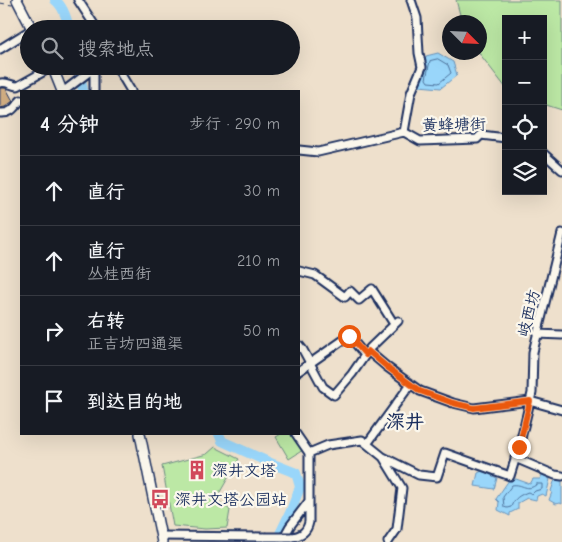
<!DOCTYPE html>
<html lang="zh">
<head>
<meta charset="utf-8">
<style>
	body { margin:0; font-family:"Comic Neue","LXGW WenKai TC",sans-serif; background:#20242c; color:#f1f3f6 }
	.controls { position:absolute; right:15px; top:15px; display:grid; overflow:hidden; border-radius:0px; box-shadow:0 5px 20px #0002 }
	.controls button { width:45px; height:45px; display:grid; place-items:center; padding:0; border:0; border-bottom:1px solid #363941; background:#171b24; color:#f1f3f6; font:25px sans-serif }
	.compass { position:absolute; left:442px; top:15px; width:45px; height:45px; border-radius:50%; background:#171b24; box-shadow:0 5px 20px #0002; rotate:114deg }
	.stop { position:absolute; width:15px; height:15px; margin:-11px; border:4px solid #ea580c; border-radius:50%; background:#fff }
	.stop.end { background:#ea580c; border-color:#fff; box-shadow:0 1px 5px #0008 }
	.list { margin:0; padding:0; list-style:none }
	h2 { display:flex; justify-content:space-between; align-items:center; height:65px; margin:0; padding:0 20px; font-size:21px }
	h2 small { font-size:16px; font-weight:400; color:#9ea1a6 }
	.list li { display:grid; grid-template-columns:32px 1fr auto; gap:15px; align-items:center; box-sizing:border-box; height:70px; padding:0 20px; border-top:1px solid #363941 }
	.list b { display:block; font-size:19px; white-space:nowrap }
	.list p { margin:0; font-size:16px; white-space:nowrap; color:#9ea1a6 }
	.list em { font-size:16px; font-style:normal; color:#9ea1a6 }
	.icon { flex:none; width:28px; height:28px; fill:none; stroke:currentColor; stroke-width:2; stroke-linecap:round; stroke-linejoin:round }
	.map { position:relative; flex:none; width:562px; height:542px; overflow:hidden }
	.search { position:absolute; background:#171b24; box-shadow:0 5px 20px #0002; left:20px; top:20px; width:280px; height:55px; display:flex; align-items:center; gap:12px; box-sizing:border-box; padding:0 18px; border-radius:28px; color:#9ea1a6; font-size:19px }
	.panel { position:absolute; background:#171b24; box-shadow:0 5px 20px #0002; left:20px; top:90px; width:280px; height:345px; border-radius:0px }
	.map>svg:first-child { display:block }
	.green { fill:#bce8a5; stroke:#6c8c82 }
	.water { fill:#99d6fa; stroke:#6793bc }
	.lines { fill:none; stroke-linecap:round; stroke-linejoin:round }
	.shore { stroke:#4d729c; stroke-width:1 }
	.river { stroke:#99d6fa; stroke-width:10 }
	.building { fill:#cfac81; stroke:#1b2f5e }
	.minor-casing { stroke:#1b2f5e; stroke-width:11 }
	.major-casing { stroke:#1b2f5e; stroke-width:12 }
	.path { stroke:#1b2f5e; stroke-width:1; stroke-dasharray:5 4; stroke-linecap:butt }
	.minor { stroke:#fbf7ec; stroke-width:7 }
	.major { stroke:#fbf7ec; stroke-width:9 }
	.minor-bridge-casing { stroke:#1b2f5e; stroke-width:11; stroke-linecap:butt }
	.minor-bridge { stroke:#fbf7ec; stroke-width:7 }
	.route { stroke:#ea580c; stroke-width:6 }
	.labels { text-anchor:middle; stroke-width:4.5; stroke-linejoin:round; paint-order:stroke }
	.street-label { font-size:16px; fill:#1b2f5e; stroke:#fbf7ec }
	.poi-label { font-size:16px; fill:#1b2f5e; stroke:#fbf7ec; text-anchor:start }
	.quarter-label { font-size:19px; font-weight:bold; fill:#1b2f5e; stroke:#fbf7ec }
</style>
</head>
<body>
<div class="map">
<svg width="562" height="542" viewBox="0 0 562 542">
	<rect width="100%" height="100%" fill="#eee0cc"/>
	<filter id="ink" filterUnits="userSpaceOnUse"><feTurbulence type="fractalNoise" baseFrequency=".02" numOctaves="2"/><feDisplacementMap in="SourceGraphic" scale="10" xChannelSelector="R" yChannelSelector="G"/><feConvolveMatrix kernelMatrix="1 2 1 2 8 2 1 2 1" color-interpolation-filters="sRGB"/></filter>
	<g filter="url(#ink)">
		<path class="green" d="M456,0H562V110L543,104V19H506V88L479,53L480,22H462Z
			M281,434H293L303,450L289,459L276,437Z
			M215,447L239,459L216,499L230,510L227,528L205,529L173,526L162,466L207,454Z"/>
		<path class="water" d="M438,53L453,62L457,75L441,88L419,86L426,56Z
			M482,471L497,478L494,489L475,486L478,473Z
			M542,475L550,479L546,496L542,494L537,496L536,500L527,498L518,503V509L510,513V516L498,510L499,502L496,499L509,480L516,479L530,484L533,479H540Z
			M559,477L562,478V504L560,503L556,504L549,500L552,492L551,491L554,482Z"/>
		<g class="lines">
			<path class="shore" d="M438,59L448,65L451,73L439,83L428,82L426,79L430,61Z
				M537,484H542V489L535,491L532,494L528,492C520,495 514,498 511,507L507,508L504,507L503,497L512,485C523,483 527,493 537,484Z"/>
			<path class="river" d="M55,0C63,6 67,19 69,29
				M79,66L83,91
				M219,434L222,441L273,464L296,473L300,487L290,513L276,542"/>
		</g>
		<path class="building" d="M0,88H6L13,101L5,107L0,108Z"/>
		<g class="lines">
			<defs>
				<path id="minor" d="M78,0L97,29
					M0,49L29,31
					M116,66L131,91
					M94,69V91
					M0,83C7,81 11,86 18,86L52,67
					M64,91L97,66
					M0,113C12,114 14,107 21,100
					M404,132L411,93L422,67L419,53L417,18L411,0
					M404,132L420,141L477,139L481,135L506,138
					M299,150L318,152L404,132
					M543,153L562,170
					M299,271L315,275L345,297L350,291L359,300L372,289L394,324
					M537,334L562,335
					M299,345L303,350L323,387L334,395L352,374L370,348L398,321
					M368,351L387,367L420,391L453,403L474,408L530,401L562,410
					M299,371L349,336L365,355
					M367,444L410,385
					M309,453L328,445L362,440L383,457L402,488L397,529L388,542
					M383,457L419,475L437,477L445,453L510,476L519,447L532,393L533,352L562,233
					M515,458L555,475L562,476
					M161,536L265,537
					M291,537C301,536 307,532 309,522V453L296,434
					M281,542L290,526L309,501"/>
				<path id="major" d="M17,0L32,29
					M52,66L62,91
					M140,434L162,542"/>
			</defs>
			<use href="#minor" class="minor-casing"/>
			<use href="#major" class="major-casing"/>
			<path class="path" d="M0,3L12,5"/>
			<use href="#minor" class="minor"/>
			<use href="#major" class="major"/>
			<defs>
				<path id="minor-bridge" d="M265,537H291"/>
			</defs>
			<use href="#minor-bridge" class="minor-bridge-casing"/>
			<use href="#minor-bridge" class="minor-bridge"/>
		</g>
	</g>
	<g class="lines" filter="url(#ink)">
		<path class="route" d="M349,336L366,355L368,351L387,367L420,391L453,403L474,408L530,401L519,447"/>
	</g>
	<defs>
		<symbol id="building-bare" viewBox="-9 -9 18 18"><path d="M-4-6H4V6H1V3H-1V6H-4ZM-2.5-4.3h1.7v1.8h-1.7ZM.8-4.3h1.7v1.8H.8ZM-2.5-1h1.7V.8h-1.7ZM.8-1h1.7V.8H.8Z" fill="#d1495b" stroke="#fbf7ec" stroke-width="2.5" paint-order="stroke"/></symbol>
		<symbol id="bus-bare" viewBox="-9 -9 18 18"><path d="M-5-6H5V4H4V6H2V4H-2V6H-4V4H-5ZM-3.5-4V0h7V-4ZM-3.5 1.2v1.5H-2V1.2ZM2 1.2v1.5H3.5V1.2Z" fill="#d1495b" stroke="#fbf7ec" stroke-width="2.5" paint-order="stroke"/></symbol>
	</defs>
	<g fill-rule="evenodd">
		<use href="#building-bare" x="183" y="456" width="28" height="28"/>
		<use href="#bus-bare" x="146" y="485" width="28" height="28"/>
	</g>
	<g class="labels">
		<g class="street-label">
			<text transform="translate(454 124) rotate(-1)" y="6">黄蜂塘街</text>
			<text transform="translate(528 313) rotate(-76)" y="6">岐西坊</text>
		</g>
		<g class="poi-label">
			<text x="212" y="476">深井文塔</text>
			<text x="175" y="505">深井文塔公园站</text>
		</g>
		<g class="quarter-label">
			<text x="405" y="428">深井</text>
		</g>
	</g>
</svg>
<div class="controls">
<button>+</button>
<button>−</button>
<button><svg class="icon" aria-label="locate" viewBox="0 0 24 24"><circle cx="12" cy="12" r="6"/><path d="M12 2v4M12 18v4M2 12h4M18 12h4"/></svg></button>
<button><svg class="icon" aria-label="layers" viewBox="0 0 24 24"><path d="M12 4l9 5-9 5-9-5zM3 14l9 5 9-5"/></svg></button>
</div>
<svg class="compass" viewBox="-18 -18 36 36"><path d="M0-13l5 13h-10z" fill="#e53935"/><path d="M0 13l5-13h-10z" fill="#9ea1a6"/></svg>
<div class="stop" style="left:349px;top:336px"></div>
<div class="stop end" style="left:519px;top:447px"></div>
<div class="search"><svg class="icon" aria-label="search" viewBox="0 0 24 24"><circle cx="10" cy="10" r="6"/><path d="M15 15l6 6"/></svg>搜索地点</div>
<section class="panel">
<h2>4 分钟<small>步行 · 290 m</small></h2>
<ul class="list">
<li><svg class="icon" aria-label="ahead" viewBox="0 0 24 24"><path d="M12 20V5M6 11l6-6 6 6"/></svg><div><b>直行</b></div><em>30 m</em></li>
<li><svg class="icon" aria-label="ahead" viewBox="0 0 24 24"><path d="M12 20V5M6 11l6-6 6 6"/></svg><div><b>直行</b><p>丛桂西街</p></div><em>210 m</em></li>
<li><svg class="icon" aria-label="right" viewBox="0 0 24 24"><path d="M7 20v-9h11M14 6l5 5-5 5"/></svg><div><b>右转</b><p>正吉坊四通渠</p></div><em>50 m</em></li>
<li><svg class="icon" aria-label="arrive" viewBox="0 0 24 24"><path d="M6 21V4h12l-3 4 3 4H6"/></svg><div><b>到达目的地</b></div></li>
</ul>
</section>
</div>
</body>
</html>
